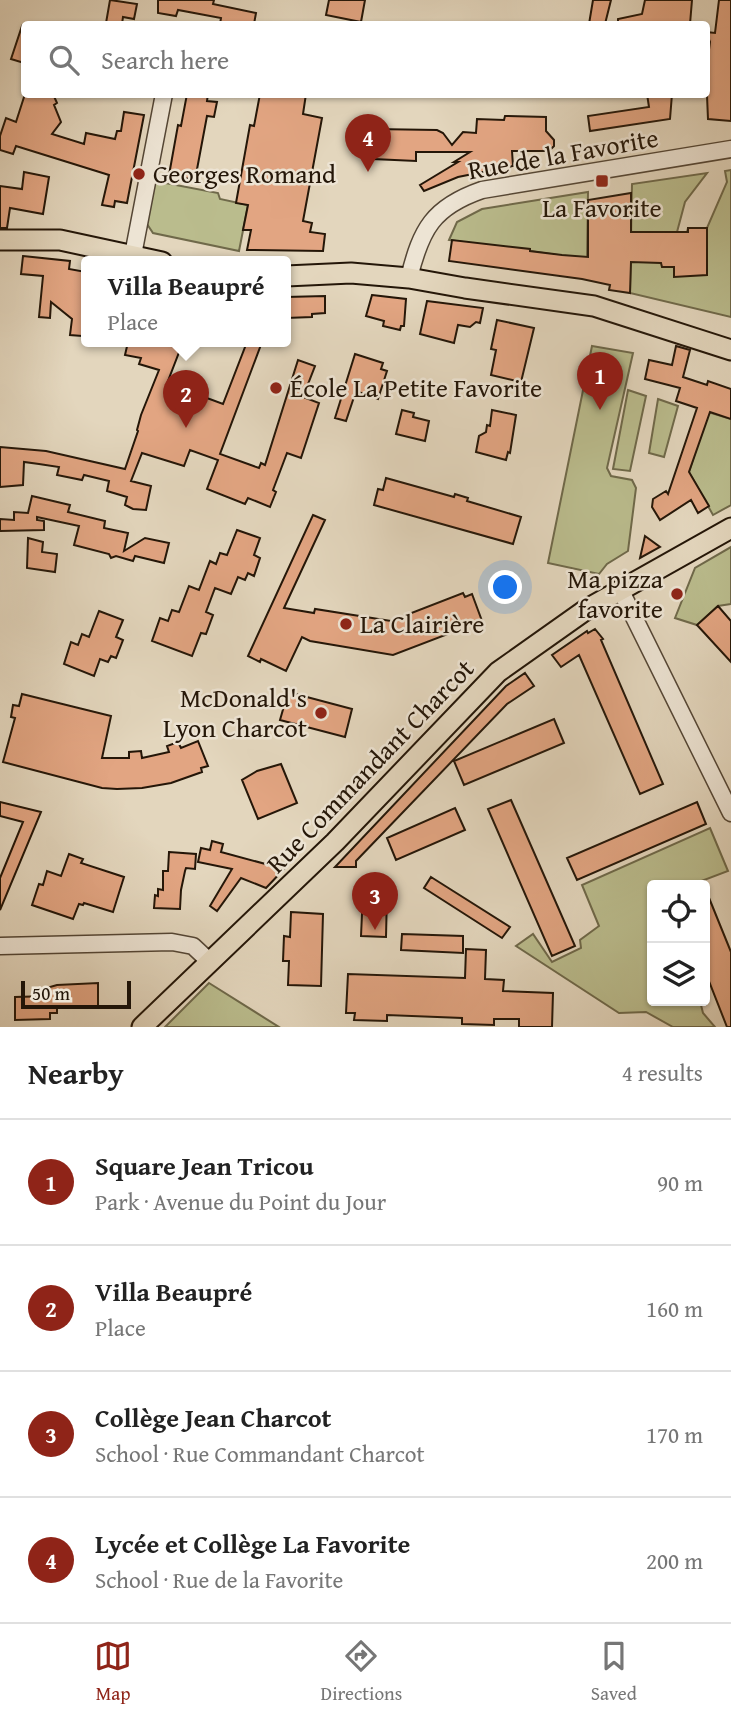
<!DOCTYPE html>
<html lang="en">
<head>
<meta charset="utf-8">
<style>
	body { margin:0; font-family:"Gentium Book Plus",serif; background:#f6f6f6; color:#222 }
	.controls { position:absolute; right:21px; bottom:21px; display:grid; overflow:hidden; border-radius:7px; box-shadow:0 2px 5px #0004 }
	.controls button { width:63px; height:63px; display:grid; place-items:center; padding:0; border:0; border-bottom:2px solid #e0e0e0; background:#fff; color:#222; font:35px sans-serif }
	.scale { position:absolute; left:21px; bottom:18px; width:110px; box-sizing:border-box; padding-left:7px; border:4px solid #241608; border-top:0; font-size:19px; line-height:24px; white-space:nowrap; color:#241608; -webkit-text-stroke:5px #ede4d4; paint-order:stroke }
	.you { position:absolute; left:506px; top:588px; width:24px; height:24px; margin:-18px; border:5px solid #fff; border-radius:50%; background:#1a73e8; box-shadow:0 0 0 10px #1a73e833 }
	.badge { display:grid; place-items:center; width:46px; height:46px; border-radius:50%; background:#8f2418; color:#fff; font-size:23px; font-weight:700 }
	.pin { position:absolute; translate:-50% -58px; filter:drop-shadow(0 2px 4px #0008) }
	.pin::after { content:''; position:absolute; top:37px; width:24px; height:21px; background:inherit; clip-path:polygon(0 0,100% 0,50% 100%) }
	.popup { position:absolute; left:81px; top:256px; width:210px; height:91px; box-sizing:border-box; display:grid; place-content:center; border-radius:7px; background:#fff; filter:drop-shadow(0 2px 5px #0005); font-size:23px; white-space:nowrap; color:#767676 }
	.popup b { font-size:26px; color:#222 }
	.popup::after { content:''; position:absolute; left:50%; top:100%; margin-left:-14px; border:14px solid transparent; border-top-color:#fff }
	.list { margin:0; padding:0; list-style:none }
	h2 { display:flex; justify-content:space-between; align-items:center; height:91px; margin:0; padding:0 28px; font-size:30px }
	h2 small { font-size:23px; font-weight:400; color:#767676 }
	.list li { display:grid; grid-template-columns:46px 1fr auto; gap:21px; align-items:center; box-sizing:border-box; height:126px; padding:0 28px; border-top:2px solid #e0e0e0 }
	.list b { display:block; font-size:26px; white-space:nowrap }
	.list p { margin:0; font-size:23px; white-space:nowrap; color:#767676 }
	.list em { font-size:23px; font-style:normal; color:#767676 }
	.icon { flex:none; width:38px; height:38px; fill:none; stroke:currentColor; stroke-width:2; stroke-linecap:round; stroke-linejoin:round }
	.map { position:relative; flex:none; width:731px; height:1027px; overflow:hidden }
	.search { position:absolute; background:#fff; box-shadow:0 2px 5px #0004; left:21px; right:21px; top:21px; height:77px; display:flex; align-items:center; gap:18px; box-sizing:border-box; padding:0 24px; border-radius:7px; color:#767676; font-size:26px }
	.sheet { height:595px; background:#fff }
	nav { display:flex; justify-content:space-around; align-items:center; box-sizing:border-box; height:98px; border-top:2px solid #e0e0e0; background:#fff; font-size:19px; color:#767676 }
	nav a { display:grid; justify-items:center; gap:4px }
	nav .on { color:#8f2418 }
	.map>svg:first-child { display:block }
	.green { fill:#babc8d; stroke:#6f694a; stroke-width:2 }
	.building { fill:#e2a582; stroke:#241608; stroke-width:2 }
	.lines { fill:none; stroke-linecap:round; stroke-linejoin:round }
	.minor-casing { stroke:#544635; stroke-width:19 }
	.major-casing { stroke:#241608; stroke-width:23 }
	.minor { stroke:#ede4d4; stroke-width:16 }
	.major { stroke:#e3d6bd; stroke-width:19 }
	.poi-dot { fill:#8f2418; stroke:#ede4d4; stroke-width:2.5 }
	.labels { text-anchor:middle; stroke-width:5; stroke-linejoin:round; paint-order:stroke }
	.street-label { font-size:26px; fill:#241608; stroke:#ede4d4 }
	.poi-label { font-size:26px; fill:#241608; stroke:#ede4d4; text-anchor:start }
</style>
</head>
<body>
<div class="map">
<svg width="731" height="1027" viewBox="0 0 731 1027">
	<rect width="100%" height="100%" fill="#e3d6bd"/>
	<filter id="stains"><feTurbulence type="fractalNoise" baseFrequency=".00286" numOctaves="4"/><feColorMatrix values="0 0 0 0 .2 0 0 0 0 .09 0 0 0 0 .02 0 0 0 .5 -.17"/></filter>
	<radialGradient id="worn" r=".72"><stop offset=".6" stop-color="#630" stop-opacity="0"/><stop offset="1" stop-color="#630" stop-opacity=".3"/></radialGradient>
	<path class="green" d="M731,170V317L630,293L632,184L707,173L685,202L677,232H687L688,228H707L727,182L725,171Z
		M155,181L218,193L220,199L248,205L239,251L153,233L147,224Z
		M588,192L587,259L449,240L457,222L482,209Z
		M592,346L633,353L607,468L611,476L632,480L636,488L628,551L607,564L599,574L548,563Z
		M628,390L646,396L630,471L613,469Z
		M658,399L678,406L664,457L649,453Z
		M708,412L731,419V505L713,515L689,472Z
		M731,547V604L718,606L697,625L675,618L695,568Z
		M710,828L728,871L691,885H652V1001H700L703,1013L715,1027H673L646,1012L619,1013L516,946L533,934L552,962L581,948L580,940L599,926L582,885Z
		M209,983L279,1027H165Z"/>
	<path class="building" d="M110,0L137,4L134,19L123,17L122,24L106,23Z
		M158,0H214L213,4L256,13L254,24H220L221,18L178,10L176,16L158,13Z
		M329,0H365L361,22L326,15Z
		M593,0H611L605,24H589Z
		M645,0H692L690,24H618V19L642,14Z
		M719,0H731V121L708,119L706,72L710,42L706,32L715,33Z
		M22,26L24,27V63L11,59Z
		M25,94H53L57,103L54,105L61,122L52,134L84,144L86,133L115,139L117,131H121L124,112L144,115L127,203L115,201L114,207L102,205L109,175L16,146L13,154L0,150V136L6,118L16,122Z
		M187,94H208L207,101L217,102L214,117L207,116L195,180L169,175L178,125L181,126Z
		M260,94H306L303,114L322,118L303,221L312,223L310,232L325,234L323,251L247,250L251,230H243L248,205L236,203L250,125L254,126Z
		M647,94H672L670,119L590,131L588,116L649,107Z
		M505,116L546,117V131L554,140V146L549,151H512L513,166L458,177L424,191L420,185L458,162H454L470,152H416V161L373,159L374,129L437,130L443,133L452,145L463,132L476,133L477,119L504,120Z
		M24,172L49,177L43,214L10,208L7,228H0V186L22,189Z
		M631,193V232H688V228H707V275L674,277V267H662L661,263L631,262L630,293L609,290L610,285L582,279L449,261L452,240L530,249V251L562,255L588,257V200Z
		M23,256L70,261L69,269L86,272L82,336L70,335L72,319L51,302L50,318L39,317L43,276L21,274Z
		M372,295L406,299L404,326H401L400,330L383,326L384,321L366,316Z
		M325,296V313L312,314V317L286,318V297Z
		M427,301L483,308L480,323L476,322L470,327L458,325L454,343L420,334Z
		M497,320L534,328L521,382L491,375L496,350L491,349Z
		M128,342H183L168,381L188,389V391L223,404L247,342H262L220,454L259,468L261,463L265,465L298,360L315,366L303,397L319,403L301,458L287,453L273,490L276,492L270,507L248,498L245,504L207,489L218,460L190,450L184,466L142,453L131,481L151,486L146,510L133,509L125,505L127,497L107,491L109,481L84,475L82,480L57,475L59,467L39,464L24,462L23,485L0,487V447L46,451L125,469L138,431L137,430L141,415L159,370L139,364L141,358L125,355Z
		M676,346L690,350L683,377L707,385L708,381L731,389V419L710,412L689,472L709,506L698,513L691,500L660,520L652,507L653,499L666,491L668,494L697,408L676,401L680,388L645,379L649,360L672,365Z
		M355,354L383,363L381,369L387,371L378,399L356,391L346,421L335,418Z
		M402,410L414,413L413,417L429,421L425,441L396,434Z
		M492,410L516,415L510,453L508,452L506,460L476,452L479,436L486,432L487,425L490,426Z
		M386,478L454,497L455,494L468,498L467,501L521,517L513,544L374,505L378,489L383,490Z
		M32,496L70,505L68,512L105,521L104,528L128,533L124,551L145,538L169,543L164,563L135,556L133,561L116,556L111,558L109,554L74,545L79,526L37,517V520L44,521V530L0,531V519L14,520V512L28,513Z
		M313,515L325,520L284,608L314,613L315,609L391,621L463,593L465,597L472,594L482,621L393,655L310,641L302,637L286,671L261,659L260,662L248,656Z
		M237,530L260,538L254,555L260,558L254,576L248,573L245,580L238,577L231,594L215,588L206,612L213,615L206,634L201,633L192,656L152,641L160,618L168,621L172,610L179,612L189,586L199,590L210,561L216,564L220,553L227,555Z
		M645,536L660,547L640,558Z
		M28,538L43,542L42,552L57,554L55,572L27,568Z
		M718,606L731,621V662L697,625Z
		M99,611L123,620L116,637L123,640L116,658L111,656L108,662L100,659L94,676L64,664L71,642L78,645L82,634L89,637Z
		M595,629L603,639L601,640L663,784L640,794L579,655L561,667L552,655L587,631L588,633Z
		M525,673L534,686L507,704L356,861V867H335L506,686Z
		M288,692L352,709L345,737L280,720Z
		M22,694L111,716L102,758H129V752L141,751L142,758L169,752L167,746L178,742L181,748L198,741L208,766L201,768L202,772L171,783L142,788L117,789L102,788L3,762L15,718L11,717L13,705L19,706Z
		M554,719L564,743L464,785L454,761Z
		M281,764L297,803L258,819L242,780L257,771Z
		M511,800L575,946L552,956L488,809Z
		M0,802L41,812L0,910V878L23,822L0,816Z
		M697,802L706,824L577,880L567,858Z
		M455,808L465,830L396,860L387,838Z
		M212,841L223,844L221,852L284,869L266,888L241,878L217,911L210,906L232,869L198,862L201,848L210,850Z
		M169,852L196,854L195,869L186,868L185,871L181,890L180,909L154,908L155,895L158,896V889L163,890V871H168Z
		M69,854L83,859L81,863L124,877L113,912L84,903L83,905L79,904L73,919L32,905L39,884L43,885L47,871L61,876Z
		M431,877L510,927L502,938L424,888Z
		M705,888L731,952V1027H727L705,971Z
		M363,892H387L386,937L361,936Z
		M291,912L323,914L321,986L288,985L289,961H283L284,936L290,937Z
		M402,934L463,936V953L401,950Z
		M466,949L486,950L485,979L504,980L503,991L553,993L552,1027H519V1019H494V1025L462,1024V1018L387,1015V1021L354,1020L355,1013H346L348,974L465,978Z
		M98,983V1008H57V1013H50V1019L15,1020V997L50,996V987L57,985Z"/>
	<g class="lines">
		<defs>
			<path id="minor" d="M133,255L164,94
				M409,278C421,229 433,207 482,190L731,149
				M621,591L731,813
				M0,946L172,942L193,946L209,961"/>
			<path id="major" d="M0,240H60L162,262
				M286,276L351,273L409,278L465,288L594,306L731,350
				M142,1027L335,842L498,672L587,609L731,528"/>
		</defs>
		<use href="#minor" class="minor-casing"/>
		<use href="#major" class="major-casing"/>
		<use href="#minor" class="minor"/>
		<use href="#major" class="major"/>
	</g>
	<g class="poi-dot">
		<circle cx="139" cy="174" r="7"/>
		<rect x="595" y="174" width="14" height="14" rx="3.5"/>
		<circle cx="276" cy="388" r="7"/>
		<circle cx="677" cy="594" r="7"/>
		<circle cx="346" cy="624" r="7"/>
		<circle cx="321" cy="713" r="7"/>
	</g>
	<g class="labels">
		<g class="street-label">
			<text transform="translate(563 154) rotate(-10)" y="9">Rue de la Favorite</text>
			<text transform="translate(370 766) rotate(-46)" y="9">Rue Commandant Charcot</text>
		</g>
		<g class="poi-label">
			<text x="153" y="183">Georges Romand</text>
			<text x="602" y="217" text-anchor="middle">La Favorite</text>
			<text x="290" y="397">École La Petite Favorite</text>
			<text x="663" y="588" text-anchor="end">Ma pizza<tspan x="663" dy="30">favorite</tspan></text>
			<text x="360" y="633">La Clairière</text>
			<text x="307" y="707" text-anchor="end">McDonald's<tspan x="307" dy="30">Lyon Charcot</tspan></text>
		</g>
	</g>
	<rect width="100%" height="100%" filter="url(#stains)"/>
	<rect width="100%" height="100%" fill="url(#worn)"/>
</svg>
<div class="controls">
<button><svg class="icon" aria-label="locate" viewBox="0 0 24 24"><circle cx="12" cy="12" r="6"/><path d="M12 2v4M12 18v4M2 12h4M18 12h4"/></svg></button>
<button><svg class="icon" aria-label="layers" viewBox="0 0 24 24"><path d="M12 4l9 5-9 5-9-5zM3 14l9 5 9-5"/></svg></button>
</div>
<div class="scale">50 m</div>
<div class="you"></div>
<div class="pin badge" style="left:600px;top:410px">1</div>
<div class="pin badge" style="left:186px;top:428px">2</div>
<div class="popup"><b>Villa Beaupré</b>Place</div>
<div class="pin badge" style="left:375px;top:930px">3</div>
<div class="pin badge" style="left:368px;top:172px">4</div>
<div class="search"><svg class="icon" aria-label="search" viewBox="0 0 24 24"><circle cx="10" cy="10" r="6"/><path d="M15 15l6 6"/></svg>Search here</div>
</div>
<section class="sheet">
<h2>Nearby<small>4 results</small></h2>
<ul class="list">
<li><span class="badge">1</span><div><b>Square Jean Tricou</b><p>Park · Avenue du Point du Jour</p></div><em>90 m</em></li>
<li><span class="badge">2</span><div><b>Villa Beaupré</b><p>Place</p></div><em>160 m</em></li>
<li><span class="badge">3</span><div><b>Collège Jean Charcot</b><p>School · Rue Commandant Charcot</p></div><em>170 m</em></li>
<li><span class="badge">4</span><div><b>Lycée et Collège La Favorite</b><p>School · Rue de la Favorite</p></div><em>200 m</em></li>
</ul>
</section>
<nav>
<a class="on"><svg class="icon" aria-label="map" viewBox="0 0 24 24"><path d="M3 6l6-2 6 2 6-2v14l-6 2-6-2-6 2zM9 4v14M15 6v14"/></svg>Map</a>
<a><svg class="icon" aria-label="directions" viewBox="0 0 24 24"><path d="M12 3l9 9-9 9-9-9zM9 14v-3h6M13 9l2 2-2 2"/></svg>Directions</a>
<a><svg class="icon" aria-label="saved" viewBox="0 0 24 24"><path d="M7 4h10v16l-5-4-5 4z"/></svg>Saved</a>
</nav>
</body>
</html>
